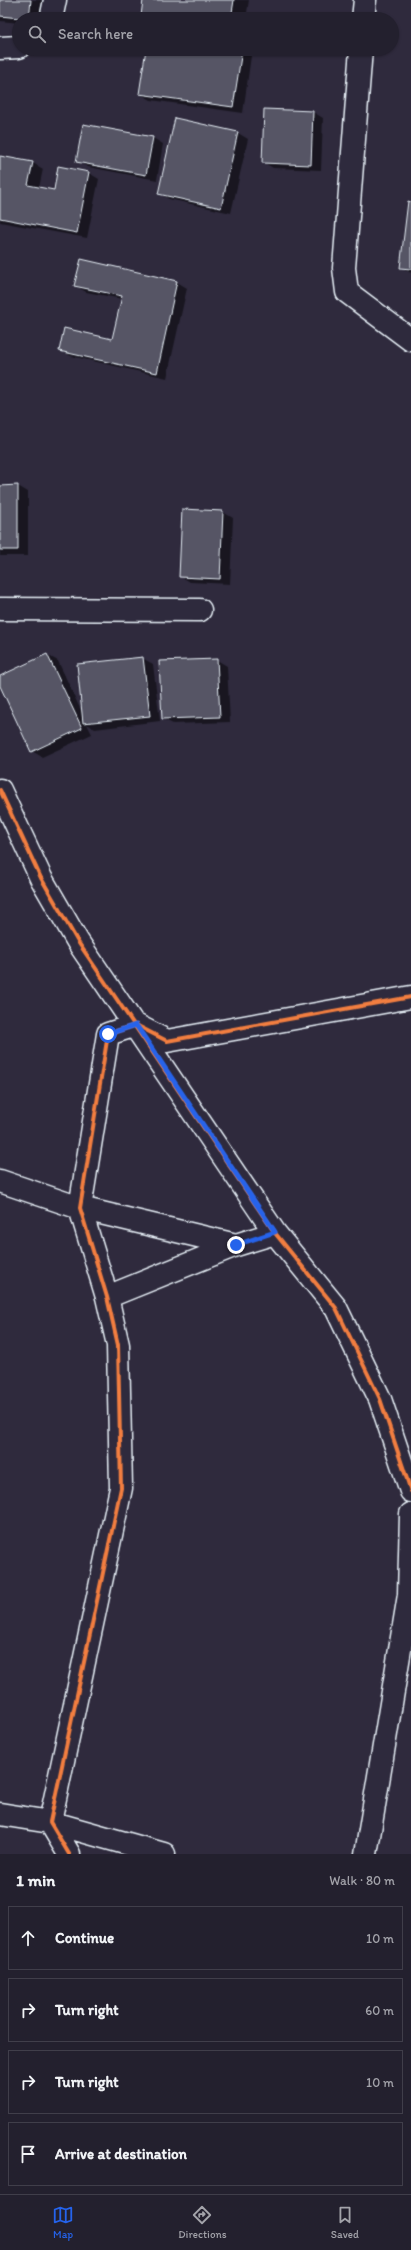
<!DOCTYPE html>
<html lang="en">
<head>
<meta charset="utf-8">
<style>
	body { margin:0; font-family:Itim,sans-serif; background:#2f2d3a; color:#f1f3f6 }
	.stop { position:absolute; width:12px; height:12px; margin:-9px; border:3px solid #2563eb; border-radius:50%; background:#fff }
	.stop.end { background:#2563eb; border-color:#fff; box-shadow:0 1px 4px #0008 }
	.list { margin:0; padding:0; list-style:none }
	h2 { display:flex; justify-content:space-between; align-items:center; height:52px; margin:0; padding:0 16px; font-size:17px }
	h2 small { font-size:13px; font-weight:400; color:#a3a3aa }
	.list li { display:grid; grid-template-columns:26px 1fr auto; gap:12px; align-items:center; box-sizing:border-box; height:64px; margin:0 8px 8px; padding:0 8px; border:1px solid #403e4a; border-radius:0px }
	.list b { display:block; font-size:15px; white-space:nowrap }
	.list em { font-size:13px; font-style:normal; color:#a3a3aa }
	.icon { flex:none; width:22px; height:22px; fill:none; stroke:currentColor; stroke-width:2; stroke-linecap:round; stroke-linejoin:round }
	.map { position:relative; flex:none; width:411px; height:1854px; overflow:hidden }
	.search { position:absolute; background:#23202e; box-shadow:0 1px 3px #0004; left:12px; right:12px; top:12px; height:44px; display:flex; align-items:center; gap:10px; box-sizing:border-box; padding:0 14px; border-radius:22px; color:#a3a3aa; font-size:15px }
	.sheet { height:340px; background:#23202e }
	nav { display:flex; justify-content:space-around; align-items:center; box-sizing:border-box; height:56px; border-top:1px solid #403e4a; background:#23202e; font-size:11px; color:#a3a3aa }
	nav a { display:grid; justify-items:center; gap:2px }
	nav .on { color:#2563eb }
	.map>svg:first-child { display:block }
	.shadow { fill:#0007 }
	.building { fill:#575565; stroke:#e8f1f8 }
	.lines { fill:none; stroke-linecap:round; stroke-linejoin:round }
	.minor-casing { stroke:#e8f1f8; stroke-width:25 }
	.minor { stroke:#2f2a3d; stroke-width:22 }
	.cycleway-casing { stroke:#2f2a3d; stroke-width:6 }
	.cycleway { stroke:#f27e40; stroke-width:4 }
	.route { stroke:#2563eb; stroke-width:5 }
</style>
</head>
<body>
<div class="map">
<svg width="411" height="1854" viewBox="0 0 411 1854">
	<rect width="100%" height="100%" fill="#2f2a3d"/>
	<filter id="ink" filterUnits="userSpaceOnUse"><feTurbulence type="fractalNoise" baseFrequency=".025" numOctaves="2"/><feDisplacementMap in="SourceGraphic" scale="8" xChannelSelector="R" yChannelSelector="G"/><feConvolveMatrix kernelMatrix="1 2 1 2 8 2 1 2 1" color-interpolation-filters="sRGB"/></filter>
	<g filter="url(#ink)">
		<path class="shadow" d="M0,0H42L40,19H19V23L0,21Z
			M144,0H249L246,19H148L142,16Z
			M147,49H231L241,50L251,56L243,113L151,100L140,94Z
			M313,112L323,118L321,170L273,168L263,162Z
			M176,119L238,133L248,139L231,213L169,199L159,193Z
			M84,125L153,138L163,144L157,180L88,167L78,162Z
			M0,157L33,163L43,169L39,188L55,191L89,173L99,179L87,238L0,222Z
			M411,203V273L401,267Z
			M82,260L177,282L187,288L167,378L71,356L61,350L113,340L122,299L86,292L76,286Z
			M18,486L28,492V556H0V487Z
			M223,512L233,518L230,584L190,582L180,576Z
			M47,655L58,661L83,715L142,658L153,664L160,721L95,729L87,724L92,734L42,757L32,751L0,683V677Z
			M217,660L227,666L230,722L173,724L163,719Z"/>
		<path class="building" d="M0,0H31L29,19L0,16Z
			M143,0H234L231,19H162L141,16Z
			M146,49L242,50L233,107L139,94Z
			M264,109L313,111L311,165L262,163Z
			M175,118L238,132L221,208L158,194Z
			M83,124L153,137L146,175L76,162Z
			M0,156L33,162L28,185L54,190L58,166L89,172L77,233L0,218Z
			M408,201L411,202V269L400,268Z
			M81,259L177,281L157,373L59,351L64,328L112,339L122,296L74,286Z
			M18,485V550H0V486Z
			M182,509L223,511L220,579L179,577Z
			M47,654L82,728L31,752L0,686V676Z
			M143,657L150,716L83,723L77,664Z
			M217,659L220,717L162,719L159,661Z"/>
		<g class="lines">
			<defs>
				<path id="minor" d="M51,19L55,0
					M363,19L365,0
					M0,48L19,47
					M361,49L344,268L347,292L411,340
					M0,609L200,610
					M0,790L41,878L78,942L275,1233L336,1308L380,1399L411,1491
					M0,1181L80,1208L236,1245
					M107,1297L236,1245L275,1233
					M0,1814L50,1822L164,1854
					M69,1854L50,1822L121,1488L118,1345L107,1297L80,1208L108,1034L136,1025L167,1041L411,997
					M366,1854L409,1595L411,1514"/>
			</defs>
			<use href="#minor" class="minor-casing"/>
			<use href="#minor" class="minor"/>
			<defs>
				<path id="cycleway" d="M0,790L41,878L78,942L275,1233L336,1308L380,1399L411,1491
					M69,1854L50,1822L121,1488L118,1345L107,1297L80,1208L108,1034L136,1025L167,1041L411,997"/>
			</defs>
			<use href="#cycleway" class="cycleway-casing"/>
			<use href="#cycleway" class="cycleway"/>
		</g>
	</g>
	<g class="lines" filter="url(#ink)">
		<path class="route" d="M108,1034L136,1025L275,1232L236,1245"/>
	</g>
</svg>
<div class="stop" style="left:108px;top:1034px"></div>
<div class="stop end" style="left:236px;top:1245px"></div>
<div class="search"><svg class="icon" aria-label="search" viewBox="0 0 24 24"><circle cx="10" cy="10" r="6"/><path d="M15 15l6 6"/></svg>Search here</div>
</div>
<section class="sheet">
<h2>1 min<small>Walk · 80 m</small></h2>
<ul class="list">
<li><svg class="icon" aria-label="ahead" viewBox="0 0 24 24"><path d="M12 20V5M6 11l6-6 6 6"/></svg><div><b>Continue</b></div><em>10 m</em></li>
<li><svg class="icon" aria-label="right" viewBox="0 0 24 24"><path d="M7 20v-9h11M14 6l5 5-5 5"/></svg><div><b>Turn right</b></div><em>60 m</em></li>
<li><svg class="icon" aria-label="right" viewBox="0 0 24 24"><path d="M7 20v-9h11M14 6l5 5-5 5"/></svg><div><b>Turn right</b></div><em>10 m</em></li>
<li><svg class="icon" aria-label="arrive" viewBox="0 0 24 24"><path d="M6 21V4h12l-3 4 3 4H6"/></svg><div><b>Arrive at destination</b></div></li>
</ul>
</section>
<nav>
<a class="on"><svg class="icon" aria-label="map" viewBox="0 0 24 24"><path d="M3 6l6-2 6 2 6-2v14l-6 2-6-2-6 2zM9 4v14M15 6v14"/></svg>Map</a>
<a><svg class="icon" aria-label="directions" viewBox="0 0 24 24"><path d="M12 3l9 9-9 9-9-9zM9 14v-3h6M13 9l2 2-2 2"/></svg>Directions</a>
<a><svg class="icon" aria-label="saved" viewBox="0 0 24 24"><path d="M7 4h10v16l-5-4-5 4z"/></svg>Saved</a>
</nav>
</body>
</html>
